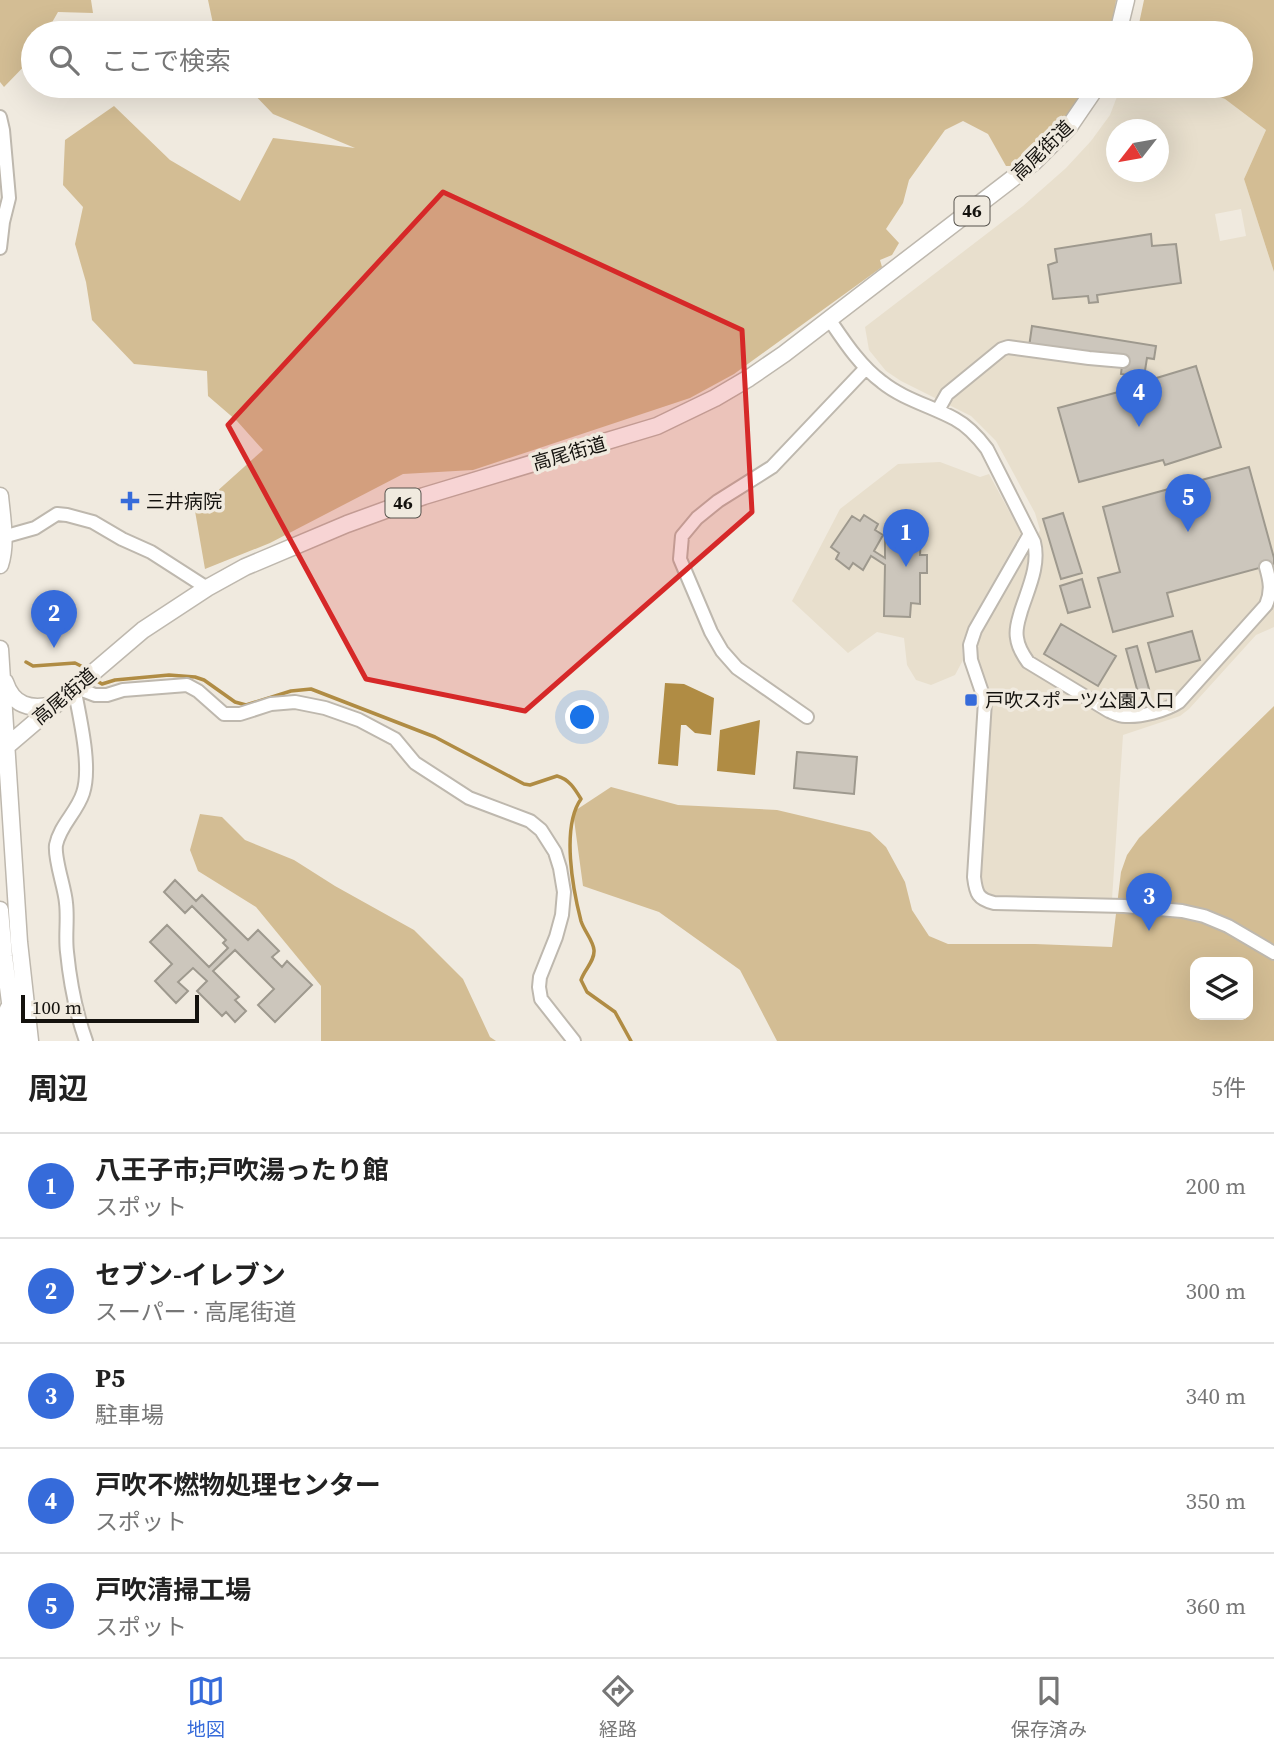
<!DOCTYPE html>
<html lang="ja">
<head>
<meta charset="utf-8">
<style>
	body { margin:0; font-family:"Source Serif 4","Noto Sans JP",serif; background:#f6f6f6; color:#222 }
	.controls { position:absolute; right:21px; bottom:21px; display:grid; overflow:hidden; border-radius:14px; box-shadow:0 7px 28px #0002 }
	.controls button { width:63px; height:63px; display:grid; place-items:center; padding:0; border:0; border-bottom:2px solid #e0e0e0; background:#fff; color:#222; font:35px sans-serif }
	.compass { position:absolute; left:1106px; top:119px; width:63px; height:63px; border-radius:50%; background:#fff; box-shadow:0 7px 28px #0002; rotate:239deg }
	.scale { position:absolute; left:21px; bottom:18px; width:178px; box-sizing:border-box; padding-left:7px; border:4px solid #14120e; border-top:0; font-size:19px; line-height:24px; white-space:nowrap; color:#14120e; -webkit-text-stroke:5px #f0eadf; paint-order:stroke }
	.you { position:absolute; left:583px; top:718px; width:24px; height:24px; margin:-18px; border:5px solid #fff; border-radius:50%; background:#1a73e8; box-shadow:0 0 0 10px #1a73e833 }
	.badge { display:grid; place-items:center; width:46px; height:46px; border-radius:50%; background:#366bda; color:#fff; font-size:23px; font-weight:700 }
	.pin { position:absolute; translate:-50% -58px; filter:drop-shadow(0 2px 4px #0008) }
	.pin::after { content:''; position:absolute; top:37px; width:24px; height:21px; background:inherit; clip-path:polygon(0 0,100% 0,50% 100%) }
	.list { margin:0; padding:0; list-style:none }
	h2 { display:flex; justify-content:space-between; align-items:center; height:91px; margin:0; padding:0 28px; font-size:30px }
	h2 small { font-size:23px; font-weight:400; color:#767676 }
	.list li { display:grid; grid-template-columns:46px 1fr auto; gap:21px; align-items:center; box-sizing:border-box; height:105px; padding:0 28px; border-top:2px solid #e0e0e0 }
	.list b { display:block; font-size:26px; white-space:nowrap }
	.list p { margin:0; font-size:23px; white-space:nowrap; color:#767676 }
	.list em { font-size:23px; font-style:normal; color:#767676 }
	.icon { flex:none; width:38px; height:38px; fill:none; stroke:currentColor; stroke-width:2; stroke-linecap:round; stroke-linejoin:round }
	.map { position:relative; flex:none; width:1274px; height:1041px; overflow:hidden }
	.search { position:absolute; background:#fff; box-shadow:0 7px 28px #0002; left:21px; right:21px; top:21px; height:77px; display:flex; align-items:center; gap:18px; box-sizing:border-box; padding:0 24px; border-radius:38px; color:#767676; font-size:26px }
	.sheet { height:616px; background:#fff }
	nav { display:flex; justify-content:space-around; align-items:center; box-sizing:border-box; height:98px; border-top:2px solid #e0e0e0; background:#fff; font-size:19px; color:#767676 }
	nav a { display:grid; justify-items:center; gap:4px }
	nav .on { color:#366bda }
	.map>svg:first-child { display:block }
	.built { fill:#e8dfcd; fill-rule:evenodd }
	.green { fill:#d3bd94; fill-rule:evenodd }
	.water { fill:#b08c44 }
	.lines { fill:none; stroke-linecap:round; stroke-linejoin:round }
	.stream { stroke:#b08c44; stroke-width:3.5 }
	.building { fill:#ccc6bc; stroke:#9e998e; stroke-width:2 }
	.minor-casing { stroke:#beb8ae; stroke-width:16 }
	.major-casing { stroke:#beb8ae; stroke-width:19 }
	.minor { stroke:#fff; stroke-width:12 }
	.major { stroke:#fff; stroke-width:16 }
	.marked { fill:#d62828; fill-opacity:0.2; stroke:#d62828; stroke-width:5; stroke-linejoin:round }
	.poi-dot { fill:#366bda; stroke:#f0eadf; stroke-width:2.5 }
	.labels { text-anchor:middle; stroke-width:7; stroke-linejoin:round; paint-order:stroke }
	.shield { fill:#f0eadf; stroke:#56534d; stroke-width:2 }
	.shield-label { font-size:18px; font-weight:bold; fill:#14120e }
	.street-label { font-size:19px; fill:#14120e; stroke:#f0eadf }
	.poi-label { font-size:19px; fill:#14120e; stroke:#f0eadf; text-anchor:start }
</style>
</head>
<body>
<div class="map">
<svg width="1274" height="1041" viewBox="0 0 1274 1041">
	<rect width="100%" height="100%" fill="#f0eadf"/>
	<path class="built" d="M1121,86H1190L1225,99L1266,130L1244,179L1274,272V627L1256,635L1189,709L1180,716L1123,735L1112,899H1005L994,897L986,893L981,886L980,877L990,699L976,657L975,645L977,636L1024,560L1040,530L1035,513L996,441L971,416L901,381L886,371L869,350L865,327L1023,206L1066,168L1091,141L1110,115ZM1116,130H1158V172H1116ZM1241,209L1246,236L1220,241L1215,214Z
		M940,462L980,477L989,474L1021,533L970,623L963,640L962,650L963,660L955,675L931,685L916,680L907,665L904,638L877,632L848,653L792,601L840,509L898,464Z"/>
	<path class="green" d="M0,0H91L93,13L58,12L46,33H33V57L4,87L0,82Z
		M208,0H1116L1114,20L1110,33H215Z
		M1144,0H1274V272L1244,179L1266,130L1225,99L1190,86H1241V33H1137Z
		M246,86H1089L1067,122L1025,166H1006L988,134L963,121L945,130L909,180L903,203L886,229L899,243L892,255L880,260L882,267L734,374L690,398L473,470L403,474L270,543L205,569L195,511L263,450L237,421L208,396L207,371L134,364L92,320L86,282L75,244L83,207L63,185L65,140L114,106L170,160L240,201L273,138L355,148L273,114Z
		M1274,706V1041H777L740,970L659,912L583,886L573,812L611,787L678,805L777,810L870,832L886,847L905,882L912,910L929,936L948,944H1035L1112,947L1121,872L1127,855L1139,838ZM1195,962H1248V1015H1195Z
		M200,814L222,817L245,840L294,860L335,886L414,930L463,979L490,1037L496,1041H321V986L256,907L198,871L190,850Z"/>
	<path class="water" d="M665,683L684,684L714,698L711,735L695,733L686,725H681L678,766L658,764Z
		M760,720L755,775L717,771L720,730Z"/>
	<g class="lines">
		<path class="stream" d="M26,662L33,666L75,663L81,666
			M97,681L102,684L115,680L169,675L195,677L204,680L235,702L246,705L291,691L311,689L435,737L524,784L530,785L557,776C569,779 575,789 581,799C561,827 573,890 581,921C584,931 593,940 594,950C595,961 584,970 581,980L587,992L615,1012L631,1041"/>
	</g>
	<path class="building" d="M1151,234L1152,246L1176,244L1181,283L1097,295L1098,302L1089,303L1088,296L1053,299L1048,265L1057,262L1055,249Z
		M1032,326L1156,346L1154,359L1147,358L1144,377L1121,374L1123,356L1103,353L1102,358L1029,347Z
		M1196,366L1221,447L1165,465L1163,460L1079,482L1058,408L1141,386L1140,383Z
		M1249,467L1274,558V564L1167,593L1173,616L1113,632L1098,578L1120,572L1103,507Z
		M1063,513L1082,573L1061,579L1043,519Z
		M864,515L878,524L875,530L883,535L874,551L885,558V526H907V537H921L920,555H927V573H920V604L911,603L910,617L884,616L885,565L871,556L863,570L853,563L849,569L836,559L839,553L831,547L852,516L860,521Z
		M1082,579L1090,607L1068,613L1060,586Z
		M1061,624L1116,656L1098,686L1044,654Z
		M1192,631L1200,660L1156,672L1148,643Z
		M1137,646L1149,689L1138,693L1126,649Z
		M797,752L857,757L854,794L794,788Z
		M175,880L196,901L202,895L248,940L258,930L279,951L272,957L282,967L287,961L312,985L275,1022L258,1005L274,989L235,950L213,971L239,997L235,1000L246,1011L235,1022L226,1012L222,1016L197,991L207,981L193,968L178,982L188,991L176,1003L155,981L172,964L150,942L167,925L209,967L228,948L223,943L226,940L192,906L185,913L164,892Z"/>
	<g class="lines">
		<defs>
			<path id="minor" d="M0,117L3,130L9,198L3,222L0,248
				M829,319C844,341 860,366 882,382C903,399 931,406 955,419C968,426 978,437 987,449L1034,542C1040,565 1028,589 1021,611C1019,619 1015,628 1017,638C1018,647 1023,655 1028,662L1109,711C1114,713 1119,716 1125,716C1141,717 1165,711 1179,702L1266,605C1272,591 1270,581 1266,567
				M938,410L947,394L1002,349L1008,347L1089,358L1123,361
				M1030,534L975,630L970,645L971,660L985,701L974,877C976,894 978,899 994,903L1124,906L1182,911L1204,916L1228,926L1274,953
				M3,537L35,528L57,514L67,515L93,522L122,539L151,552L207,588
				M74,687L95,695H107L123,690L187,685L198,691L224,714H240L271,704L295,702L325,708L359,720L395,739L415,763L469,798L530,821L541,830L555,852L560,868L564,892L562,915L556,937L540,977L539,987L541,999L574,1041
				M74,687C79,715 92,766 83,793C77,812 60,825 56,845C54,859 65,888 66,903C68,919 65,936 67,952C70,982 76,1013 86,1041
				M807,717L737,668L722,651L711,632L680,559L682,536L697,518L718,501L772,467L866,368"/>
			<path id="major" d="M1118,33L1126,0
				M0,496C2,518 7,544 0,565
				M0,649L19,942L30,1041
				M5,682C13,706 30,710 53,705
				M0,752L143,630L207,588L245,567L347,524L424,496L657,426L715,398L749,378L784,354L1034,162L1069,127L1097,86
				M0,910L4,956L15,1041
				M1,1041L2,1029L8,1009"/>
		</defs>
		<use href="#minor" class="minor-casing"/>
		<use href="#major" class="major-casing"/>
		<use href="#minor" class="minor"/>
		<use href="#major" class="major"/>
	</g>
	<path class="marked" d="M443,192L742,330L752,512L525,711L366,679L228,425Z"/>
	<g class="poi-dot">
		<path d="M126.5 490.5h7v7h7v7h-7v7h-7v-7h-7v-7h7z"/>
		<rect x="964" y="693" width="14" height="14" rx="3.5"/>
	</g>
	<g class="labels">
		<g class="shield">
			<rect x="954.5" y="196.5" width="35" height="29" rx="5"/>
			<rect x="385.5" y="488.5" width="35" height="29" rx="5"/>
		</g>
		<g class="shield-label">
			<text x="972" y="217">46</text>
			<text x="403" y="509">46</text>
		</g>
		<g class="street-label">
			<text transform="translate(1042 150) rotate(-44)" y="7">高尾街道</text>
			<text transform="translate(569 453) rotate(-16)" y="7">高尾街道</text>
			<text transform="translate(64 696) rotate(-40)" y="7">高尾街道</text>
		</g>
		<g class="poi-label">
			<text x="146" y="508">三井病院</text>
			<text x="985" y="707">戸吹スポーツ公園入口</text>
		</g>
	</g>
</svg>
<div class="controls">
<button><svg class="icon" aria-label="layers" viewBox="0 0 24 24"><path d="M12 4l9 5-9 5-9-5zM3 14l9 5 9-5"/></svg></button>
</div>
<svg class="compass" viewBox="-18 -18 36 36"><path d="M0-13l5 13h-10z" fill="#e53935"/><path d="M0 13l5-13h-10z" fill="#767676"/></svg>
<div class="scale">100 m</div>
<div class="you"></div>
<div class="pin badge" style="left:906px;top:567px">1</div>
<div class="pin badge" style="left:54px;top:648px">2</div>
<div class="pin badge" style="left:1149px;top:931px">3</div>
<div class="pin badge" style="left:1139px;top:427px">4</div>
<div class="pin badge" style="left:1188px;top:532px">5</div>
<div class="search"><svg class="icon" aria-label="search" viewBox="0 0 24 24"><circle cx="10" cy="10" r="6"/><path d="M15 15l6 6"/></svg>ここで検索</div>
</div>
<section class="sheet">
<h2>周辺<small>5件</small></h2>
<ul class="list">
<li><span class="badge">1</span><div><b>八王子市;戸吹湯ったり館</b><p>スポット</p></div><em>200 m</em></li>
<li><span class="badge">2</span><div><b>セブン-イレブン</b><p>スーパー · 高尾街道</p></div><em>300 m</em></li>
<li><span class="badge">3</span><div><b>P5</b><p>駐車場</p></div><em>340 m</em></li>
<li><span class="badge">4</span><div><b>戸吹不燃物処理センター</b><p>スポット</p></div><em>350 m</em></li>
<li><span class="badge">5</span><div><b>戸吹清掃工場</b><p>スポット</p></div><em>360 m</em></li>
</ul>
</section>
<nav>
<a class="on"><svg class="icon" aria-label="map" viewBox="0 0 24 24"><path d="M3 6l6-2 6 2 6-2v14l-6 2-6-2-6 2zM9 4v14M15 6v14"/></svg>地図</a>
<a><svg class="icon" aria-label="directions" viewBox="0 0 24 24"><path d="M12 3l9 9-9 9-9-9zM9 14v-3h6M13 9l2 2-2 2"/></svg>経路</a>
<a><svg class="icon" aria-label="saved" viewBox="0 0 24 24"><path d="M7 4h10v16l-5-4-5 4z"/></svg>保存済み</a>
</nav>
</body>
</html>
